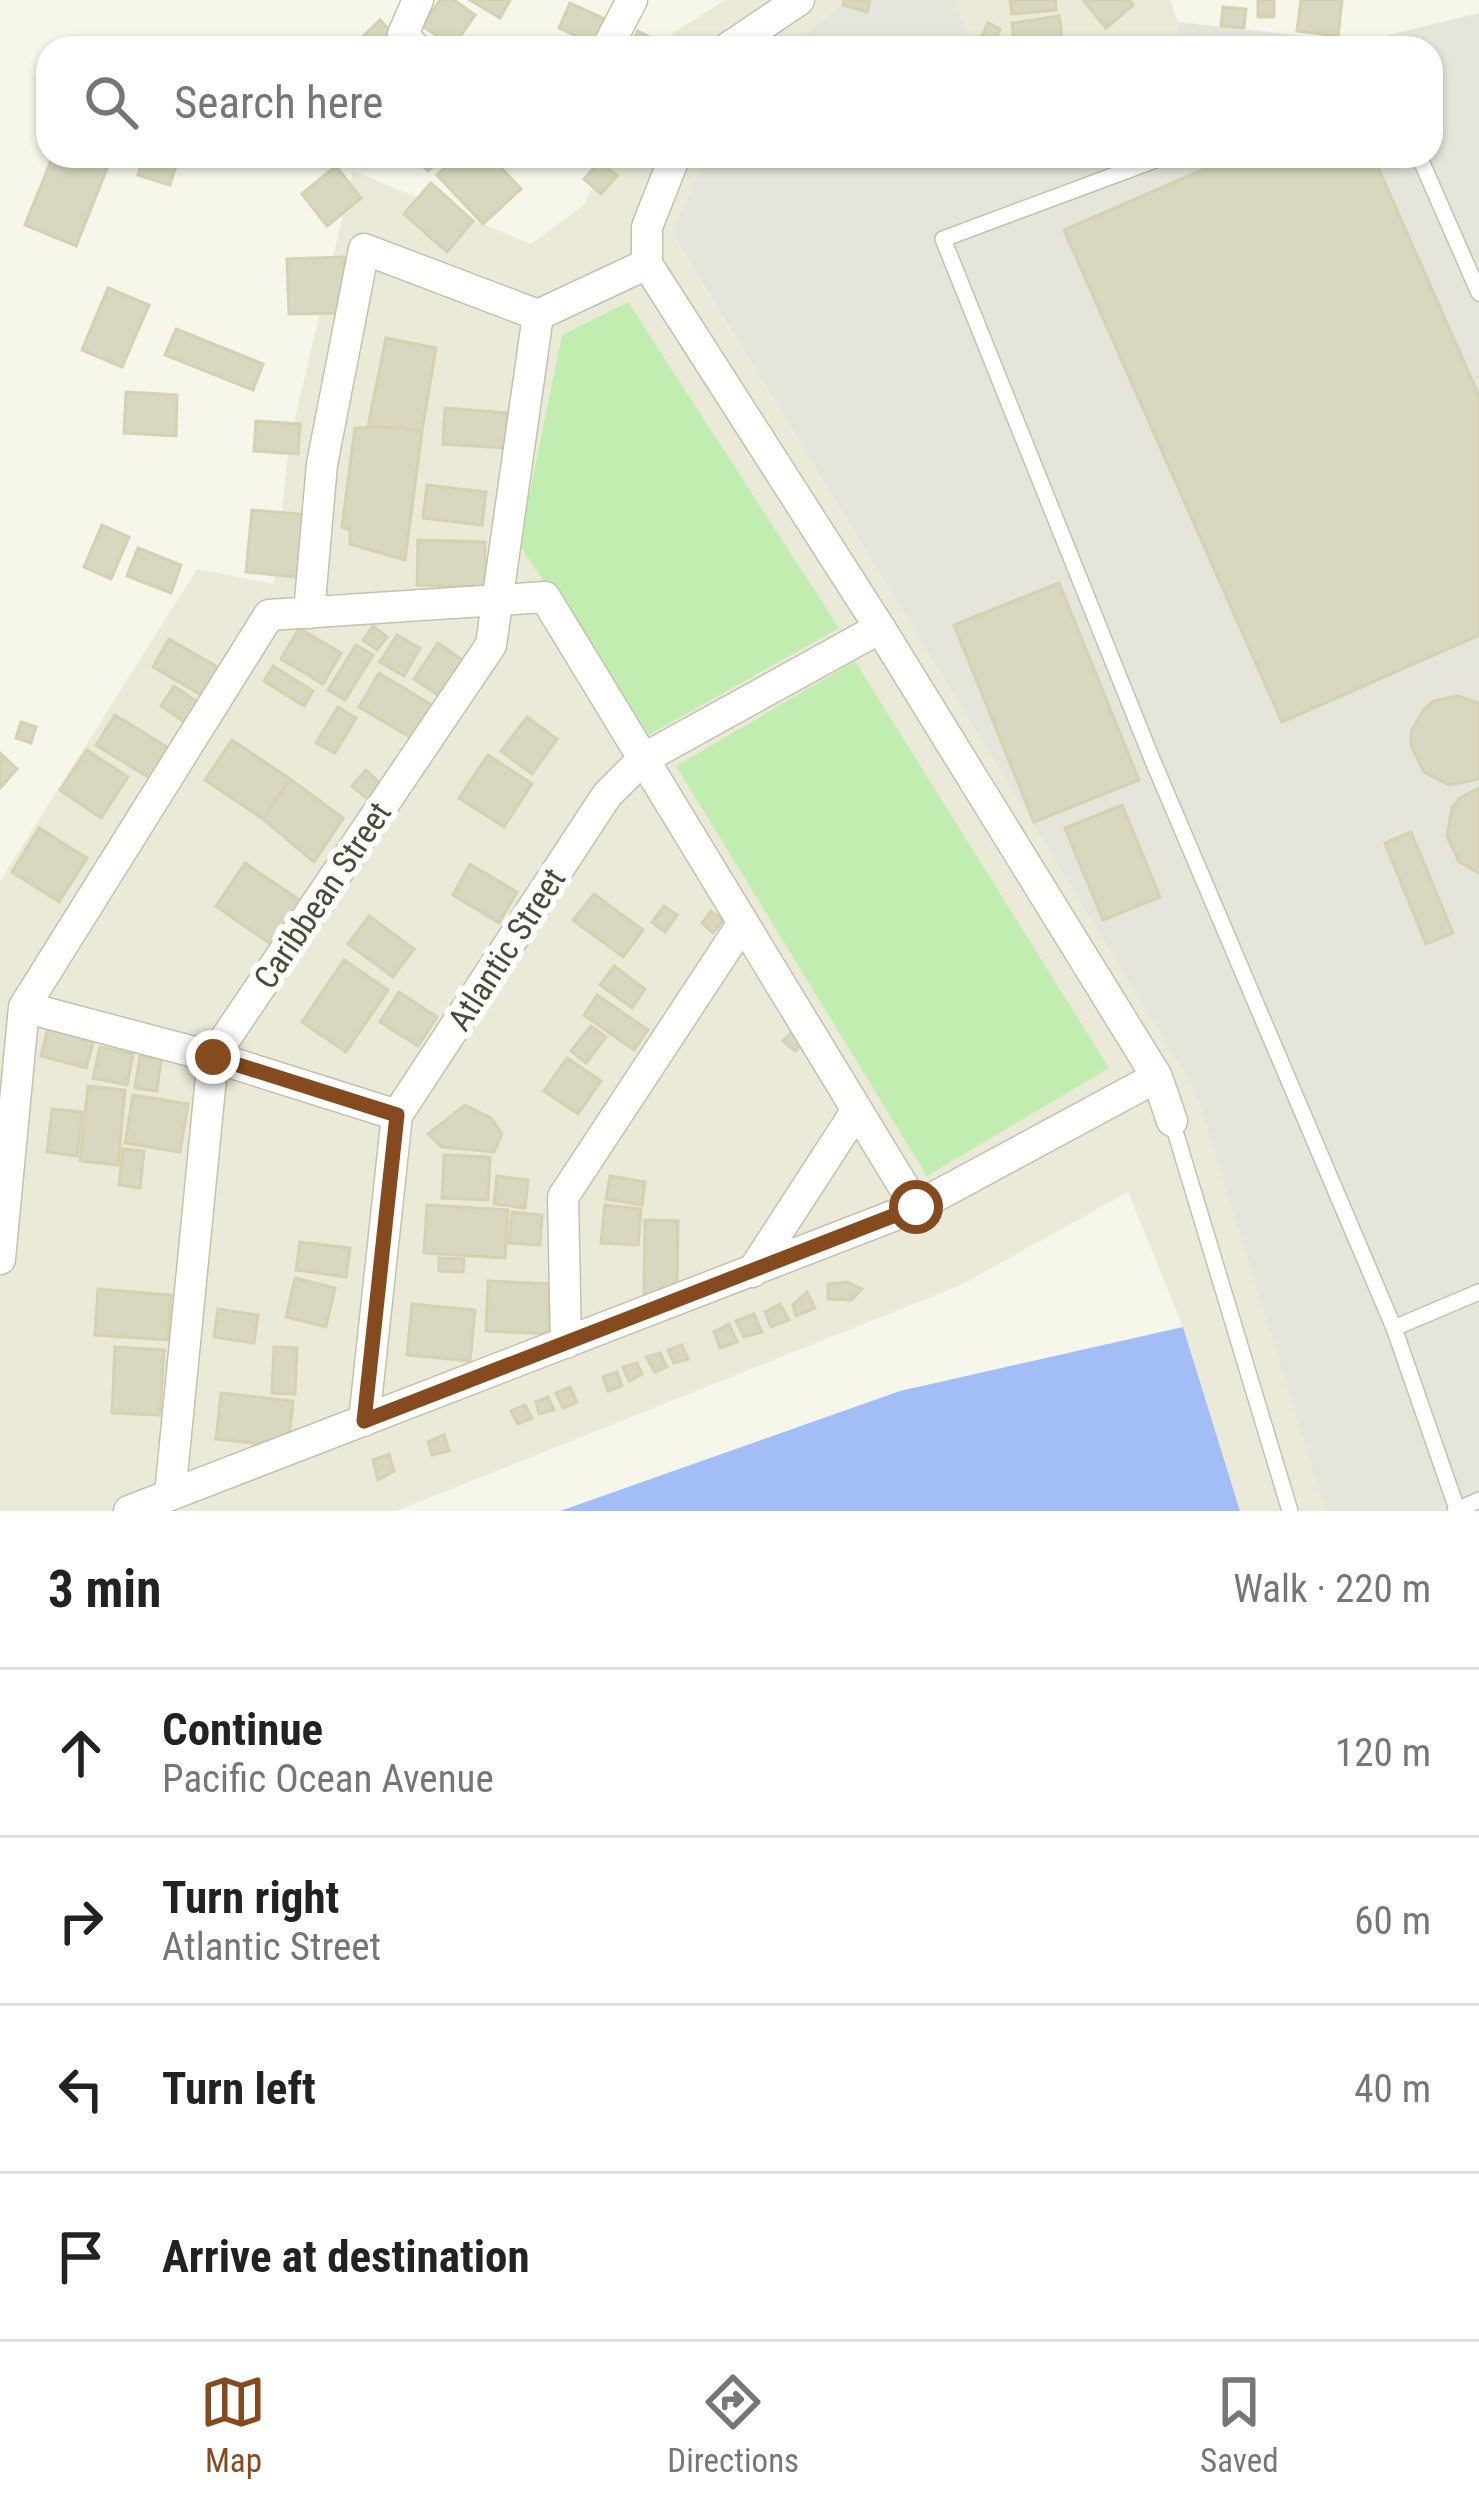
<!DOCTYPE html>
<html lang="en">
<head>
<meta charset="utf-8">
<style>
	body { margin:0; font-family:"Roboto Condensed",sans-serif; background:#f6f6f6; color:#222 }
	.stop { position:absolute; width:36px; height:36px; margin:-27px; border:9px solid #854b1e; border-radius:50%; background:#fff }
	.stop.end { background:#854b1e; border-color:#fff; box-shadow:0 3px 12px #0008 }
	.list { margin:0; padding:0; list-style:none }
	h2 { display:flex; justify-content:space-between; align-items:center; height:156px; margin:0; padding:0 48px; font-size:51px }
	h2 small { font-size:39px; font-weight:400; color:#767676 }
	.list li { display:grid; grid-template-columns:78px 1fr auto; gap:36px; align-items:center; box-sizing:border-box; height:168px; padding:0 48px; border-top:3px solid #e0e0e0 }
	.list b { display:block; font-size:45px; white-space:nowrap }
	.list p { margin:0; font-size:39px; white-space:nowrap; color:#767676 }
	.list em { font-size:39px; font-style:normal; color:#767676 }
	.icon { flex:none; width:66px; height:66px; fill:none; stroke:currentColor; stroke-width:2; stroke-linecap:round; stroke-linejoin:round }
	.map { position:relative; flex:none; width:1479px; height:1511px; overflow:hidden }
	.search { position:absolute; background:#fff; box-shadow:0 3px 9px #0004; left:36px; right:36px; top:36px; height:132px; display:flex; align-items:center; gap:30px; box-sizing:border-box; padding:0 42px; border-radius:36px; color:#767676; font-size:45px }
	.sheet { height:828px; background:#fff }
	nav { display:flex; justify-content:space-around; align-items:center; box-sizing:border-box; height:168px; border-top:3px solid #e0e0e0; background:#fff; font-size:33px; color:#767676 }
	nav a { display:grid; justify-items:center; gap:6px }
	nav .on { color:#854b1e }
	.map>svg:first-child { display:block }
	.residential { fill:#ebead8 }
	.industrial { fill:#e6e5dc }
	.green { fill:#c1eeb0 }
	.water { fill:#a3bdf7 }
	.building { fill:#d9d7bf; stroke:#d5d1b1; stroke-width:3 }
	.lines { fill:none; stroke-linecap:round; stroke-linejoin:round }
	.service-casing { stroke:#c3c2ac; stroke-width:18 }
	.minor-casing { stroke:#c3c2ac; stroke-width:33 }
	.service { stroke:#fff; stroke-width:15 }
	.minor { stroke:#fff; stroke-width:30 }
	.route { stroke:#854b1e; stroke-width:15 }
	.labels { text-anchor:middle; stroke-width:12; stroke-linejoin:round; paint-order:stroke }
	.street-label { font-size:33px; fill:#4c4a37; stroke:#fff }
</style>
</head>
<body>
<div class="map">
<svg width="1479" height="1511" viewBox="0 0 1479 1511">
	<rect width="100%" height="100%" fill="#f7f6eb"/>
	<path class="residential" d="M725,0H850L785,48H665L673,33Z
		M956,0H1170L1178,22L1176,45L980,48L969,42Z
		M609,156H707L671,233L1196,1093L1325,1511H1240L1183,1327L1128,1192L961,1285L396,1511H0V881L197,569L274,584L289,444L353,171L531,244L584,205Z"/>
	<path class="industrial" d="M850,0H956L969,42L980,48H785Z
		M1479,13V1511H1325L1196,1093L671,232L707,156H1431V48H1170L1176,45L1178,22L1360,42Z"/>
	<path class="green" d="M628,302L839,628L649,735L519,545L562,335Z
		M855,661L1109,1068L927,1176L676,766Z"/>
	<path class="water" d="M1183,1327L1240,1511H560L900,1391Z"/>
	<path class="building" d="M440,0H454L475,15L453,47L423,26Z
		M470,0H510L500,18Z
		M844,0H870L867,12L843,5Z
		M1010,0H1055L1056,10L1012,14Z
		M1083,0H1129L1133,5L1106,28Z
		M1258,0H1274V17H1258Z
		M1301,0H1342L1338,36L1297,31Z
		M570,3L607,20L596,45L559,28Z
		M1223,7L1246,9L1244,28L1221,26Z
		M1059,16L1063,46L1015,48L1012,23Z
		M380,20L406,48H351Z
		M988,23L1000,29L993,45L980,40Z
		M638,31L661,43L658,48H629Z
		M53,156H112L76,246L25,225Z
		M144,156H179L170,185L138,175Z
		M413,156H444L428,171Z
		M457,156H490L521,189L483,224L437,175Z
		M1234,156H1373L1479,396V635L1282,722L1064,230Z
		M600,161L617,176L601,194L584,179Z
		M336,166L361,198L327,226L302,194Z
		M431,183L473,221L447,252L404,214Z
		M344,257L346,313L289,314L287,259Z
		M108,288L149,305L122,367L82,350Z
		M176,329L263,364L253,390L165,355Z
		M386,338L436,348L422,431L368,426Z
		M126,392L177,395L176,436L124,433Z
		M445,408L507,413L505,448L443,444Z
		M256,421L300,424L298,454L254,451Z
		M398,427L422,431L405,560L350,544V530L342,527L355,428Z
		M427,485L486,492L482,525L423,518Z
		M252,510L312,515L306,578L246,572Z
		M102,525L129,537L111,579L84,567Z
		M418,540L485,542V587L417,585Z
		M138,548L181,565L171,593L127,576Z
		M1059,583L1139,780L1034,822L954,625Z
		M373,626L387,637L377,650L363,640Z
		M299,628L341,653L323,684L281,659Z
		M397,635L420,648L404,676L380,662Z
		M169,639L221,669L205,697L153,667Z
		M438,643L471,666L447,701L414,679Z
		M356,645L373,655L345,700L328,690Z
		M273,666L313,691L304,706L264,681Z
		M379,673L435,707L415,740L359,707Z
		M174,686L203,706L190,726L161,706Z
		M1458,696L1479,703V779L1449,785L1424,772L1411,746V732L1424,709L1434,701Z
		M338,707L356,718L335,753L316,743Z
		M115,715L170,749L151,779L96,745Z
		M527,717L557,739L532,774L501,751Z
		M21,722L36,727L31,743L16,738Z
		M232,740L290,779L263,819L205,780Z
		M87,750L128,777L101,818L60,790Z
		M0,753L17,769L0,788Z
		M488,755L532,784L504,827L459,798Z
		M366,770L385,788L372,803L352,786Z
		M290,779L343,818L314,862L263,819Z
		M1479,788V873L1459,862L1447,836L1452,808L1460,798Z
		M1122,805L1160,897L1103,920L1065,828Z
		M39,828L87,858L59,902L12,872Z
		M1411,832L1453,933L1426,944L1385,843Z
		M245,863L301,901L272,945L216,906Z
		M470,864L517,892L499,923L453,895Z
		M594,894L643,930L623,957L573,920Z
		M664,906L677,915L665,932L652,922Z
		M711,911L723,920L713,933L702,923Z
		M369,916L414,949L393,977L348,944Z
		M344,960L388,990L346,1052L302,1022Z
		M614,966L645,989L632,1008L600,985Z
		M399,992L437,1017L418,1046L380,1022Z
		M597,995L648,1030L634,1050L584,1015Z
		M49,1024L95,1036L86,1068L41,1056Z
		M591,1026L606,1037L586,1063L571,1051Z
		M795,1028L807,1039L795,1051L783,1041Z
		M100,1047L133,1054L127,1085L93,1078Z
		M140,1056L161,1059L157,1091L135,1088Z
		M567,1058L601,1081L578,1114L544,1091Z
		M88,1086L125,1090L118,1165L80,1161Z
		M133,1095L188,1104L180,1152L125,1143Z
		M465,1105L491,1118L502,1134L494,1152L442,1147L428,1134Z
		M52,1109L82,1112L77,1156L47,1152Z
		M123,1149L144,1151L140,1188L119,1185Z
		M444,1155L490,1157L488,1200L442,1198Z
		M497,1176L528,1180L525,1208L494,1204Z
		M610,1176L645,1182L642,1205L606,1199Z
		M427,1205L508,1210L505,1258L424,1253Z
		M605,1205L641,1209L638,1245L601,1243Z
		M512,1212L542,1215L540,1245L509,1243Z
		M645,1220L678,1221L677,1296L644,1295Z
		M300,1242L350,1248L346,1277L296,1270Z
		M439,1258L464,1259L463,1272L439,1271Z
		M295,1278L335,1288L326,1327L286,1317Z
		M488,1281L550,1284L548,1334L486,1331Z
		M847,1282L862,1289L851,1300L828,1299V1284Z
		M98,1289L171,1295L168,1340L95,1335Z
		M807,1292L815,1308L796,1316L793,1305Z
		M412,1304L475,1310L470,1361L407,1355Z
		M780,1304L789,1320L771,1327L765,1312Z
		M218,1309L258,1315L254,1343L214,1337Z
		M754,1314L762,1332L744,1337L736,1321Z
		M729,1324L737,1342L720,1348L714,1332Z
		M682,1345L688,1359L674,1363L668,1350Z
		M115,1347L164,1350L160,1415L112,1413Z
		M274,1347L297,1348L295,1394L272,1393Z
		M660,1353L667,1367L655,1372L646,1357Z
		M637,1363L642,1374L629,1381L623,1367Z
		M617,1372L622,1386L608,1391L603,1377Z
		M570,1387L577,1402L563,1408L556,1393Z
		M221,1393L293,1401L288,1447L216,1439Z
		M548,1397L554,1410L539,1414L536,1402Z
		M525,1405L532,1418L518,1424L511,1411Z
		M444,1435L449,1451L432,1455L428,1442Z
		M389,1454L394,1471L378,1480L373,1460Z"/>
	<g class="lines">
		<defs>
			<path id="service" d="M1166,156L943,239L1152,759L1394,1328L1457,1509
				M1419,156L1479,293
				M1172,1121L1290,1511
				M1394,1328L1479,1292
				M1455,1511L1479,1500"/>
			<path id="minor" d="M415,48L403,34L418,0
				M607,48L632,0
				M728,48L799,0
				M675,156L647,227V264L880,628L1157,1077L1172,1121
				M309,613L322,464L364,249L538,315L647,264
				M24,1007L213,1057L397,1115
				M0,1259L24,1007L269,615L545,597L916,1207
				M752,1272L857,1110
				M566,1343L563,1197L743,923
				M364,1421L397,1115L607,795L643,759L880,628
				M170,1495L213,1057L491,645L538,315
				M129,1511L916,1207L1157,1077"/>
		</defs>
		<use href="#service" class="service-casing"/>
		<use href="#minor" class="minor-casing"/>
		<use href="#service" class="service"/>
		<use href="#minor" class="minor"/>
	</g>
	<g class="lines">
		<path class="route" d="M213,1057L397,1115L364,1421L916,1207"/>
	</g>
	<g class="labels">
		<g class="street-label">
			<text transform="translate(322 895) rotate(-56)" y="12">Caribbean Street</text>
			<text transform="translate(506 949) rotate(-57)" y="12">Atlantic Street</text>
		</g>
	</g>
</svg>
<div class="stop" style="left:916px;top:1207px"></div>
<div class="stop end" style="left:213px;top:1057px"></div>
<div class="search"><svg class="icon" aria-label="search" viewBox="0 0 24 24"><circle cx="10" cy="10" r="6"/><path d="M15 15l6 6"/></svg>Search here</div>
</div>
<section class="sheet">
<h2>3 min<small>Walk · 220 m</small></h2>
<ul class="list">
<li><svg class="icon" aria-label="ahead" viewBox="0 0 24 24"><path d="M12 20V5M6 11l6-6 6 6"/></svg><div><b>Continue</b><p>Pacific Ocean Avenue</p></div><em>120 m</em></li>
<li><svg class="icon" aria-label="right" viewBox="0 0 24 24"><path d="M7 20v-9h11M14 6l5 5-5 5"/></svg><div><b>Turn right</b><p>Atlantic Street</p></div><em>60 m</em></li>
<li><svg class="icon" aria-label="left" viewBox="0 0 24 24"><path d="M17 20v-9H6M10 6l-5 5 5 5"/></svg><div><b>Turn left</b></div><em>40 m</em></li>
<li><svg class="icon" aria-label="arrive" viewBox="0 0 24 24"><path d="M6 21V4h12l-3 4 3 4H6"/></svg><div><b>Arrive at destination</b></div></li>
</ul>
</section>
<nav>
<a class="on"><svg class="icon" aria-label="map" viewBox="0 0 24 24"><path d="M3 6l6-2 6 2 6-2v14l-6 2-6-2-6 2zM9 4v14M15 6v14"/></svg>Map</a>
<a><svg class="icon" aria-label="directions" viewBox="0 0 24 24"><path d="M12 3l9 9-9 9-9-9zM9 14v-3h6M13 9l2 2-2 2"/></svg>Directions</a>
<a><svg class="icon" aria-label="saved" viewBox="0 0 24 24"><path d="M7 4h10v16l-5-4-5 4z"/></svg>Saved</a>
</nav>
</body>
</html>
